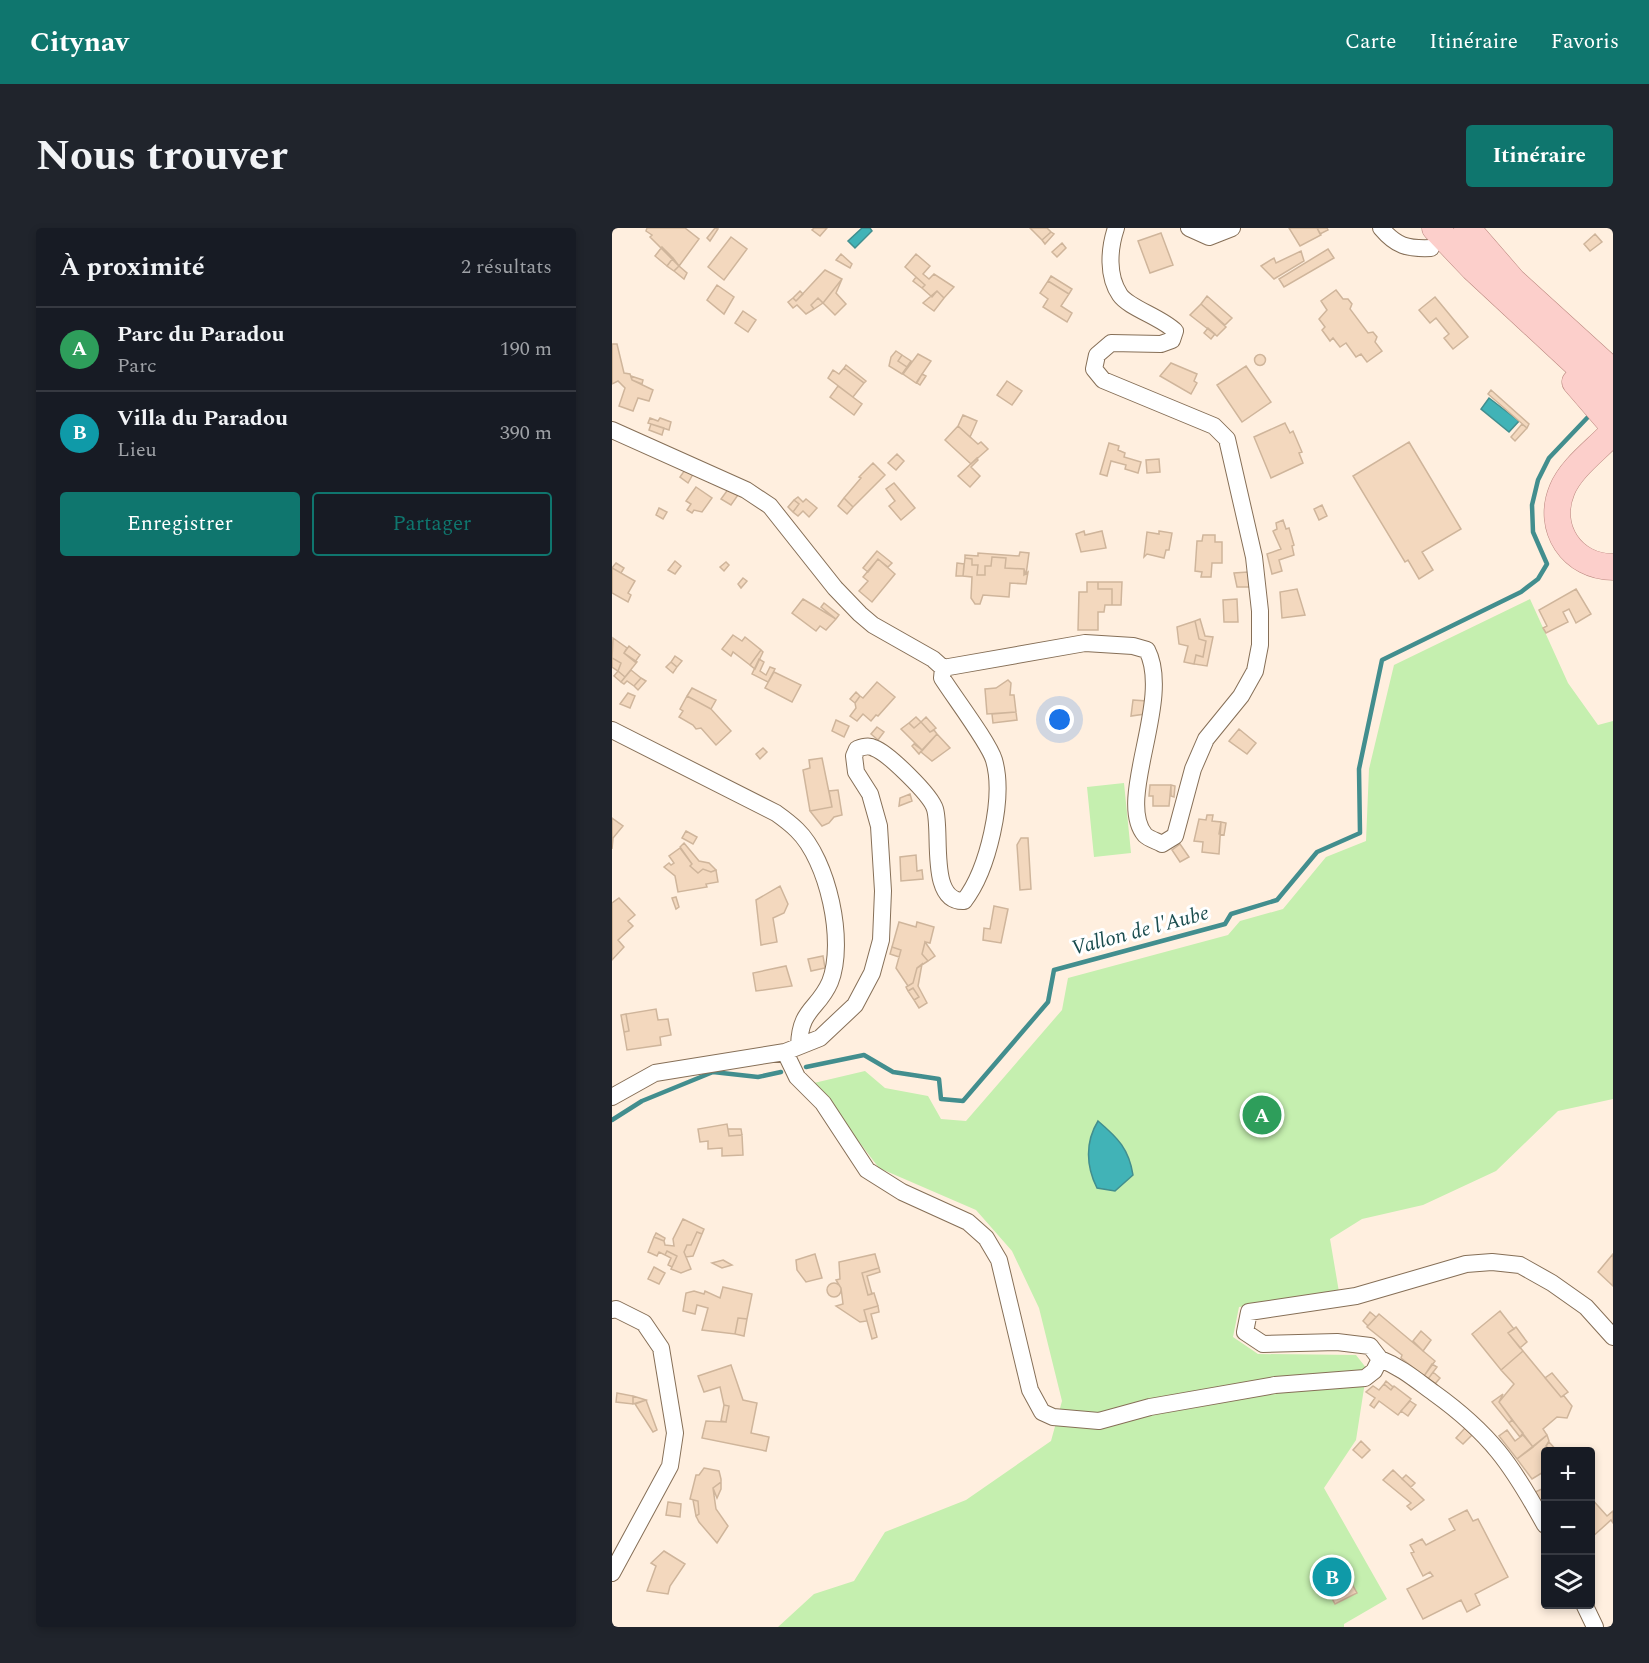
<!DOCTYPE html>
<html lang="fr">
<head>
<meta charset="utf-8">
<style>
	body { margin:0; font-family:Spectral,serif; background:#20242c; color:#f1f3f6 }
	.controls { position:absolute; right:18px; bottom:18px; display:grid; overflow:hidden; border-radius:6px; box-shadow:0 3px 9px #0003 }
	.controls button { width:54px; height:54px; display:grid; place-items:center; padding:0; border:0; border-bottom:2px solid #363941; background:#171b24; color:#f1f3f6; font:30px sans-serif }
	.you { position:absolute; left:448px; top:492px; width:21px; height:21px; margin:-15px; border:4px solid #fff; border-radius:50%; background:#1a73e8; box-shadow:0 0 0 9px #1a73e833 }
	.badge { display:grid; place-items:center; width:39px; height:39px; border-radius:50%; background:#0f766e; color:#fff; font-size:20px; font-weight:700 }
	.pin { position:absolute; translate:-50% -50%; border:3px solid #fff; box-shadow:0 2px 6px #0006 }
	.list { margin:0; padding:0; list-style:none }
	h2 { display:flex; justify-content:space-between; align-items:center; height:78px; margin:0; padding:0 24px; font-size:26px }
	h2 small { font-size:20px; font-weight:400; color:#9ea1a6 }
	.list li { display:grid; grid-template-columns:39px 1fr auto; gap:18px; align-items:center; box-sizing:border-box; height:84px; padding:0 24px; border-top:2px solid #363941 }
	.list b { display:block; font-size:22px; white-space:nowrap }
	.list p { margin:0; font-size:20px; white-space:nowrap; color:#9ea1a6 }
	.list em { font-size:20px; font-style:normal; color:#9ea1a6 }
	.actions { display:flex; gap:12px; padding:18px 24px }
	.actions a { flex:1; padding:14px 0; border:2px solid #0f766e; border-radius:6px; text-align:center; font-size:21px; color:#0f766e }
	.actions .main { background:#0f766e; color:#fff }
	.icon { flex:none; width:33px; height:33px; fill:none; stroke:currentColor; stroke-width:2; stroke-linecap:round; stroke-linejoin:round }
	.map { position:relative; flex:none; width:1001px; height:1399px; overflow:hidden; border-radius:6px }
	header { display:flex; align-items:center; gap:36px; box-sizing:border-box; height:84px; padding:0 30px; background:#0f766e; color:#fff }
	header strong { font-size:28px }
	nav { display:flex; gap:33px; margin-inline-start:auto; font-size:21px }
	.intro { display:flex; align-items:center; justify-content:space-between; box-sizing:border-box; height:144px; padding:0 36px }
	h1 { margin:0; font-size:42px }
	.button { padding:15px 27px; border-radius:6px; background:#0f766e; color:#fff; font-size:21px; font-weight:700 }
	main { display:flex; gap:36px; padding:0 36px }
	aside { flex:1; background:#171b24; border-radius:6px; box-shadow:0 3px 9px #0003 }
	.map>svg:first-child { display:block }
	.green { fill:#c5efaf }
	.water { fill:#41b3b7; stroke:#428e8e; stroke-width:1.5 }
	.lines { fill:none; stroke-linecap:round; stroke-linejoin:round }
	.stream { stroke:#428e8e; stroke-width:4.5 }
	.building { fill:#f3d8be; stroke:#cfb59b; stroke-width:1.5 }
	.street-casing { stroke:#866f57; stroke-width:18 }
	.primary-casing { stroke:#ba867e; stroke-width:27 }
	.street { stroke:#fff; stroke-width:16 }
	.primary { stroke:#fccfcb; stroke-width:26 }
	.labels { text-anchor:middle; stroke-width:6; stroke-linejoin:round; paint-order:stroke }
	.water-label { font-size:21px; font-style:italic; fill:#1a4c4e; stroke:#fff }
</style>
</head>
<body>
<header>
<strong>Citynav</strong>
<nav><a>Carte</a><a>Itinéraire</a><a>Favoris</a></nav>
</header>
<div class="intro"><h1>Nous trouver</h1><a class="button">Itinéraire</a></div>
<main>
<aside>
<h2>À proximité<small>2 résultats</small></h2>
<ul class="list">
<li><span class="badge" style="background:#2e9e5b">A</span><div><b>Parc du Paradou</b><p>Parc</p></div><em>190 m</em></li>
<li><span class="badge" style="background:#0f9aa8">B</span><div><b>Villa du Paradou</b><p>Lieu</p></div><em>390 m</em></li>
</ul>
<div class="actions"><a class="main">Enregistrer</a><a>Partager</a></div>
</aside>
<div class="map">
<svg width="1001" height="1399" viewBox="0 0 1001 1399">
	<rect width="100%" height="100%" fill="#ffefdf"/>
	<path class="green" d="M918,371L956,455L986,497L1001,493V871L946,883L884,943L811,977L750,991L718,1011L727,1064L627,1079L621,1109L646,1126L744,1127L755,1141L744,1212L712,1260L775,1371L732,1396V1399H166L202,1366L242,1353L273,1304L354,1272L439,1213L450,1173L427,1080L400,1023L364,982L267,940L202,855L253,843L273,860L316,868L329,891L354,893L450,782L456,750L616,707L628,693L671,681L714,629L754,613L757,541L782,437Z
		M512,555L519,625L482,629L475,559Z"/>
	<path class="water" d="M250,0H258L260,3L243,20L236,13Z
		M877,170L907,193L897,204L869,181Z
		M486,893C506,910 517,921 521,947L503,963L485,960C474,938 473,914 486,893Z"/>
	<g class="lines">
		<path class="stream" d="M194,839L252,827L281,844L327,851L329,871L351,873L436,774L442,742L613,696L619,686L665,672L705,624L748,605L747,541L770,432L909,364L926,351L935,336L921,304L920,277L926,252L937,230L975,190
			M0,892L30,873L101,844L146,849L169,844"/>
	</g>
	<path class="building" d="M35,0H73L87,11L67,38L38,9L40,7L34,3Z
		M103,0L106,1L98,13L95,10Z
		M202,0H215L208,8L200,2Z
		M418,0H435L439,4L430,12Z
		M677,0H705L709,7L688,18Z
		M705,0H715L716,2L708,6Z
		M439,4L442,6L433,16L430,12Z
		M549,5L561,37L538,45L526,13Z
		M983,6L990,14L978,23L972,16Z
		M119,9L135,21L112,52L96,39Z
		M450,15L454,20L445,29L440,24Z
		M50,19L61,30L55,38L43,28Z
		M716,21L722,30L672,59L667,51Z
		M689,23L692,33L662,51L649,38L662,30L664,35Z
		M229,26L240,36L238,40L224,32Z
		M304,26L318,38L311,46L317,51L322,46L342,59L332,70L325,63L320,69L310,60L313,57L293,39Z
		M61,30L67,38L62,43L55,38Z
		M67,38L75,45L72,51L62,43Z
		M213,42L230,51L211,75L206,70L199,77L202,81L194,86L185,77L181,80L176,74L181,70L184,73Z
		M439,48L460,61L457,66L436,53Z
		M304,49L313,57L310,60L301,53Z
		M230,51L224,65L234,76L223,87L211,75Z
		M436,53L457,66L449,78L460,85L455,94L431,79L436,71L428,65Z
		M105,57L122,69L112,86L95,72Z
		M724,62L731,71H736L740,76L738,81L756,105L761,104L765,109L763,114L770,123L755,134L749,126L744,129L734,115L728,119L721,110L718,113L710,102L713,99L707,91L715,82L709,73Z
		M188,63L191,66L184,73L181,70Z
		M325,63L332,70L322,83L311,75Z
		M595,68L620,90L613,97L589,76Z
		M823,69L856,109L841,121L832,110L837,106L824,90L818,95L807,82Z
		M206,70L211,75L202,81L199,77Z
		M589,76L614,99L605,108L578,87Z
		M131,83L144,92L136,104L123,95Z
		M596,100L603,106L599,111L592,105Z
		M0,116H5L12,145L18,146L20,152L41,162L37,173L26,170L21,183L7,178L13,160L6,153L0,156Z
		M284,123L290,127L286,133L295,139L290,146L277,138L279,129Z
		M306,126L319,133L304,155L291,146Z
		M642.5 132a5.5 5.5 0 1 1 11 0a5.5 5.5 0 1 1-11 0Z
		M290,127L299,133L295,139L286,133Z
		M559,135L585,146L582,153L585,155L579,166L548,148Z
		M234,137L254,153L252,155L232,140Z
		M634,138L659,174L630,194L605,157Z
		M232,140L252,155L241,169L216,150L221,142L227,146Z
		M310,146L314,148L308,157L305,155Z
		M19,148L31,152L30,156L20,152Z
		M395,153L410,163L400,177L385,167Z
		M226,158L250,176L242,187L218,169Z
		M879,162L917,196L915,200L876,166Z
		M351,187L365,193L358,209L346,198Z
		M38,190L46,193L48,190L59,194L57,202L36,195Z
		M673,195L678,205L681,203L690,224L687,225L691,235L659,250L642,209Z
		M39,196L52,200L50,207L37,202Z
		M910,196L915,200L903,213L899,209Z
		M346,198L366,216L369,214L376,221L359,236L333,212Z
		M797,214L849,301L810,324L821,342L807,351L796,332L793,334L741,248Z
		M497,215L507,218L506,222L513,225L512,229L529,234L526,245L513,241L514,237L499,233L495,248L488,246Z
		M285,226L292,233L284,242L276,235Z
		M365,230L366,232L359,239L368,248L358,259L346,248Z
		M547,231L548,244L535,245L534,232Z
		M261,235L273,247L241,279L232,270L249,250L247,249Z
		M75,239L81,246L76,255L68,249Z
		M282,255L303,280L289,292L277,278L283,273L274,261Z
		M84,259L100,270L90,284L82,282L80,285L75,282L79,276L74,273Z
		M117,260L126,267L119,277L109,271Z
		M186,269L191,274L194,271L205,280L197,289L191,283L186,288L181,284L187,276L182,272Z
		M232,270L241,279L235,286L226,278Z
		M182,272L187,276L181,284L176,279Z
		M710,277L715,288L707,292L702,281Z
		M47,280L55,284L51,291L44,287Z
		M671,292L674,301L677,300L682,317L680,318L682,327L667,332L670,343L660,346L655,326L669,321L661,303L665,301L664,295Z
		M472,303L473,307L490,303L494,320L469,324L464,306Z
		M547,303L560,305L557,322H554L552,330L535,326L532,329L535,304L547,306Z
		M591,307H603V314H610V335H600L599,349H589L590,344L583,343L585,313H590Z
		M265,323L280,335L276,339L266,331L256,344L251,340Z
		M408,324L417,325L414,347L412,341L393,340L394,330L380,329L379,338H373V347H365L366,337H360V331L353,330V327L366,328V325L407,328Z
		M380,329L394,330L393,340L412,341V347L416,344L414,356L398,355L397,369L371,367L368,376H363L359,370L360,349L351,348L353,330L360,331V337H366L365,347H373V338H379Z
		M266,331L283,346L260,374L247,363L256,353L251,349Z
		M63,333L69,338L63,346L56,342Z
		M114,334L117,337L112,343L108,339Z
		M4,335L12,340L9,345L0,340Z
		M345,335L352,336L351,348H344Z
		M0,340L23,353L16,365L19,367L16,374L0,365Z
		M636,344L640,359H625L622,345Z
		M131,350L135,353L129,360L126,356Z
		M475,354H486V361H500V377H493L492,384H486V402H466L467,364H475Z
		M486,354H510L509,377H500V361H486Z
		M685,361L693,387L670,390L668,364Z
		M964,361L979,386L964,395L957,381L951,384L956,394L934,405L931,400L935,398L927,382Z
		M191,371L224,391L214,402L208,398L204,403L180,385Z
		M625,371L626,394H612L611,372Z
		M212,375L227,387L224,391L209,379Z
		M588,391L593,408L601,409L595,438L582,436L584,427L591,429L594,413L587,411L583,393Z
		M583,393L587,411L594,413L591,429L584,427L582,436L572,434L576,418L567,416L565,399Z
		M121,407L130,413L133,409L149,422L138,437L121,424L119,428L110,421Z
		M1,410L15,420L12,425L25,434L13,449L6,443L9,435L0,430Z
		M17,418L28,427L23,434L12,425Z
		M149,422L151,424L143,441L138,437Z
		M63,428L70,433L65,439L59,434Z
		M0,430L9,435L6,443L0,439Z
		M147,431L152,434L148,443L154,447L158,439L163,441L156,454L140,446Z
		M59,434L65,439L61,445L54,439Z
		M19,442L29,450L22,458L15,453L12,456L9,454Z
		M6,443L13,449L9,454L2,448Z
		M162,444L189,457L180,474L153,460Z
		M29,450L34,453L26,462L22,458Z
		M396,452L399,455L398,467H402L404,484L375,486L373,461L384,460Z
		M265,454L283,469L266,488L264,487L259,493L251,486L245,493L238,488L244,480L243,475L248,468L251,470Z
		M80,460L104,472L99,481L75,468Z
		M244,464L248,468L243,475L238,471Z
		M16,465L23,468L18,480L8,476Z
		M75,468L99,481L119,503L104,517L89,500L84,501L81,497L67,489L71,483L68,481Z
		M521,472L535,473L533,486L519,488Z
		M404,484L405,492L381,495L380,486Z
		M304,489L309,494L302,500L297,495Z
		M314,489L324,500L318,504L309,494Z
		M224,492L237,498L232,509L220,503Z
		M309,494L318,504L322,502L325,506L310,522L289,501L297,495L302,500Z
		M265,499L272,504L266,512L259,506Z
		M627,501L644,515L635,526L617,513Z
		M325,506L338,520L320,533L309,524Z
		M302,516L310,522L307,526L300,518Z
		M151,520L155,524L148,531L144,526Z
		M210,530L220,579L198,583L191,542L198,540L197,532Z
		M538,557H559L557,578H541V568H537Z
		M559,557L563,558L562,569L559,568Z
		M226,562L230,587L222,589L217,595L210,598L198,583L220,579L217,563Z
		M298,566L300,573L287,578L288,570Z
		M595,587H601L600,593L609,594L607,626L590,624L591,614L582,613L587,591L594,592Z
		M0,590L11,598L1,610L0,621Z
		M609,594L614,595L612,607L607,606Z
		M74,603L85,609L81,616L70,610Z
		M409,610H416L419,661L408,662L405,617Z
		M72,615L87,633L97,635L104,642L99,644L91,641L86,645L78,638L80,636L68,619Z
		M568,616L577,629L568,634L560,622Z
		M68,620L80,636L78,638L86,645L91,641L99,644L104,642L106,654L94,656L95,659L66,664L63,648L52,639L57,635L59,637L62,635L57,628Z
		M304,627L305,643L310,642L311,651L289,653L288,629Z
		M168,658L176,676L172,685L161,690L165,714L149,717L144,672Z
		M64,669L67,679L64,681L60,670Z
		M7,670L23,687L16,693L21,698L6,712L12,719L0,732V675Z
		M382,678L396,681L389,715L371,712L372,700L378,701Z
		M287,694L304,699L305,694L322,699L318,715L313,714L310,726L316,733L305,740L301,755L296,758L284,740L289,722L280,719Z
		M313,714L323,728L316,733L310,726Z
		M280,719L289,722L287,729L278,726Z
		M211,728L213,740L199,743L196,731Z
		M310,736L306,758L315,775L307,780L302,772L307,769L301,760L296,763L294,759L301,755L305,740Z
		M174,738L180,758L144,763L141,745Z
		M301,760L307,769L302,772L296,763Z
		M44,781L46,792L56,791L59,807L48,809L49,817L15,822L12,804L17,803L14,786Z
		M14,786L17,803L12,804L9,787Z
		M115,896L117,908L130,907L131,927L110,928V920L96,921V913L88,914L86,901Z
		M116,901H129L130,907L117,908Z
		M71,991L92,1001L90,1006L85,1004L79,1017H75L72,1024L79,1041L69,1045L59,1041L65,1028L55,1023L53,1027L47,1024L45,1028L36,1024L42,1009L52,1013L53,1017L62,1018L61,1011Z
		M85,1004L90,1006L81,1028L74,1029L72,1024L75,1017H79Z
		M44,1005L53,1010L52,1013L42,1009Z
		M55,1023L65,1028L60,1039L56,1037L59,1030L53,1027Z
		M203,1026L210,1050L194,1054L185,1042L184,1032Z
		M263,1026L267,1040L250,1045L256,1067L262,1065L266,1078L252,1082L255,1093L248,1094L224,1078L231,1076L229,1060L224,1052L228,1051L227,1034Z
		M1001,1026V1058L986,1044Z
		M111,1032L120,1037L110,1040L100,1035Z
		M42,1039L53,1045L47,1056L36,1051Z
		M267,1040L268,1044L255,1048L260,1066L256,1067L250,1045Z
		M215 1062a7 7 0 1 1 14 0a7 7 0 1 1-14 0Z
		M111,1059L140,1066L135,1091L126,1090L123,1106L90,1102L96,1080L85,1077L83,1086L71,1083L74,1065L82,1063L92,1066L93,1063L108,1070Z
		M266,1078L267,1084L259,1086L265,1109L260,1111L252,1082Z
		M888,1083L902,1101L896,1105L911,1123L889,1142L860,1106Z
		M758,1084L764,1089L756,1098L751,1093Z
		M767,1086L823,1133L812,1148L789,1130L790,1127L755,1099Z
		M126,1090L135,1091L132,1108L123,1106Z
		M904,1099L915,1114L908,1120L896,1105Z
		M809,1103L819,1112L811,1123L801,1113Z
		M911,1123L949,1169L952,1168L960,1178L955,1190L945,1189L931,1201L935,1207L921,1219L887,1174L902,1156L889,1142Z
		M820,1136L825,1139L816,1151L812,1148Z
		M119,1137L131,1172L145,1175L139,1205L157,1209L154,1223L90,1210L94,1193L114,1194L117,1178L112,1177L108,1159L92,1164L86,1148Z
		M821,1144L828,1150L823,1156L816,1151Z
		M940,1145L956,1164L949,1169L933,1150Z
		M774,1153L781,1159L779,1162L772,1156Z
		M772,1156L779,1162L782,1158L799,1171L786,1187L767,1173L762,1180L758,1177L763,1170L754,1164L761,1158L767,1162Z
		M5,1165L21,1168V1176L4,1174Z
		M891,1166L887,1174L900,1192L897,1195L880,1174Z
		M21,1168L34,1172L21,1176Z
		M34,1172L45,1202L41,1204L23,1176Z
		M798,1173L804,1177L796,1188L789,1183Z
		M112,1177L117,1178L114,1194L109,1193Z
		M900,1192L911,1205L908,1209L897,1195Z
		M853,1200L860,1207L851,1216L844,1210Z
		M895,1202L903,1213L911,1207L921,1219L905,1231L887,1208Z
		M935,1207L937,1213L934,1218L939,1224H933V1243L920,1251L905,1231Z
		M749,1213L758,1222L750,1230L741,1222Z
		M937,1214L946,1224H939L934,1218Z
		M92,1240L107,1243L109,1251V1254L101,1260L104,1281L116,1298L105,1315L87,1294L84,1288L87,1286L86,1273L78,1271L84,1247H87Z
		M781,1242L812,1272L799,1282L795,1278L799,1275L771,1252Z
		M794,1247L803,1255L799,1259L790,1251Z
		M109,1254V1261L105,1270L101,1260Z
		M932,1260L933,1271L929,1274L923,1264Z
		M978,1269L995,1288L1001,1283V1295L999,1292L979,1310L982,1314L978,1315Z
		M81,1272L86,1273L87,1286L84,1288Z
		M56,1274L69,1276L68,1289L54,1287Z
		M855,1282L861,1293L866,1291L896,1349L863,1366L868,1377L855,1384L849,1372L811,1391L795,1361L821,1348L818,1344L811,1348L799,1325L802,1324L798,1317L810,1311L814,1317L843,1302L837,1291Z
		M52,1323L73,1336L58,1358L56,1366L35,1363L44,1338L39,1335Z
		M727,1331L732,1341L728,1343L736,1358L740,1356L745,1365L723,1376L705,1342Z"/>
	<g class="lines">
		<defs>
			<path id="street" d="M577,0L597,9L620,0
				M769,0C784,18 795,21 819,20
				M0,202L134,262L158,278L223,360L248,386L261,397L321,431L331,440
				M331,440L473,415L521,418L535,422C561,472 503,572 533,607C537,611 545,613 550,616L563,608L581,541L594,511L629,468L643,443L648,417V383L642,329L615,211L602,198L491,152L482,141L485,127L499,115L549,116L560,112L563,103C549,89 517,80 508,67C495,48 497,21 504,0
				M0,502L164,585C171,590 179,596 185,602C216,632 234,714 218,754C206,782 188,780 187,818
				M173,824L185,849L211,875L255,942L290,964L356,994L374,1010L387,1032L418,1162L430,1184L441,1189L487,1193L538,1179L663,1157L753,1150L762,1143L768,1131L758,1118L725,1114L651,1116L633,1104L637,1084L744,1068L854,1036L880,1034L908,1037L940,1055L974,1079L1001,1109
				M0,869L43,845L173,824L208,810L243,777L260,745L269,712L271,663L267,598L258,566L244,544L242,528L245,521C250,519 257,517 262,520C276,525 319,567 323,581C330,605 316,674 352,673C376,642 393,570 382,532C377,515 342,469 330,450L331,440
				M0,1082L4,1081L32,1095L49,1120L63,1205L58,1238L0,1345
				M768,1131C789,1139 804,1152 822,1165C879,1206 900,1237 933,1297
				M972,1376L983,1399"/>
			<path id="primary" d="M823,0L861,40L1001,170
				M855,0L901,53L1001,144
				M963,154L1001,198
				M995,210C980,225 958,242 950,262C934,300 960,339 1001,339"/>
		</defs>
		<use href="#street" class="street-casing"/>
		<use href="#primary" class="primary-casing"/>
		<use href="#street" class="street"/>
		<use href="#primary" class="primary"/>
	</g>
	<g class="labels">
		<g class="water-label">
			<text transform="translate(528 702) rotate(-15)" y="7">Vallon de l'Aube</text>
		</g>
	</g>
</svg>
<div class="controls">
<button>+</button>
<button>−</button>
<button><svg class="icon" aria-label="layers" viewBox="0 0 24 24"><path d="M12 4l9 5-9 5-9-5zM3 14l9 5 9-5"/></svg></button>
</div>
<div class="you"></div>
<div class="pin badge" style="left:650px;top:887px;background:#2e9e5b">A</div>
<div class="pin badge" style="left:720px;top:1349px;background:#0f9aa8">B</div>
</div>
</main>
</body>
</html>
